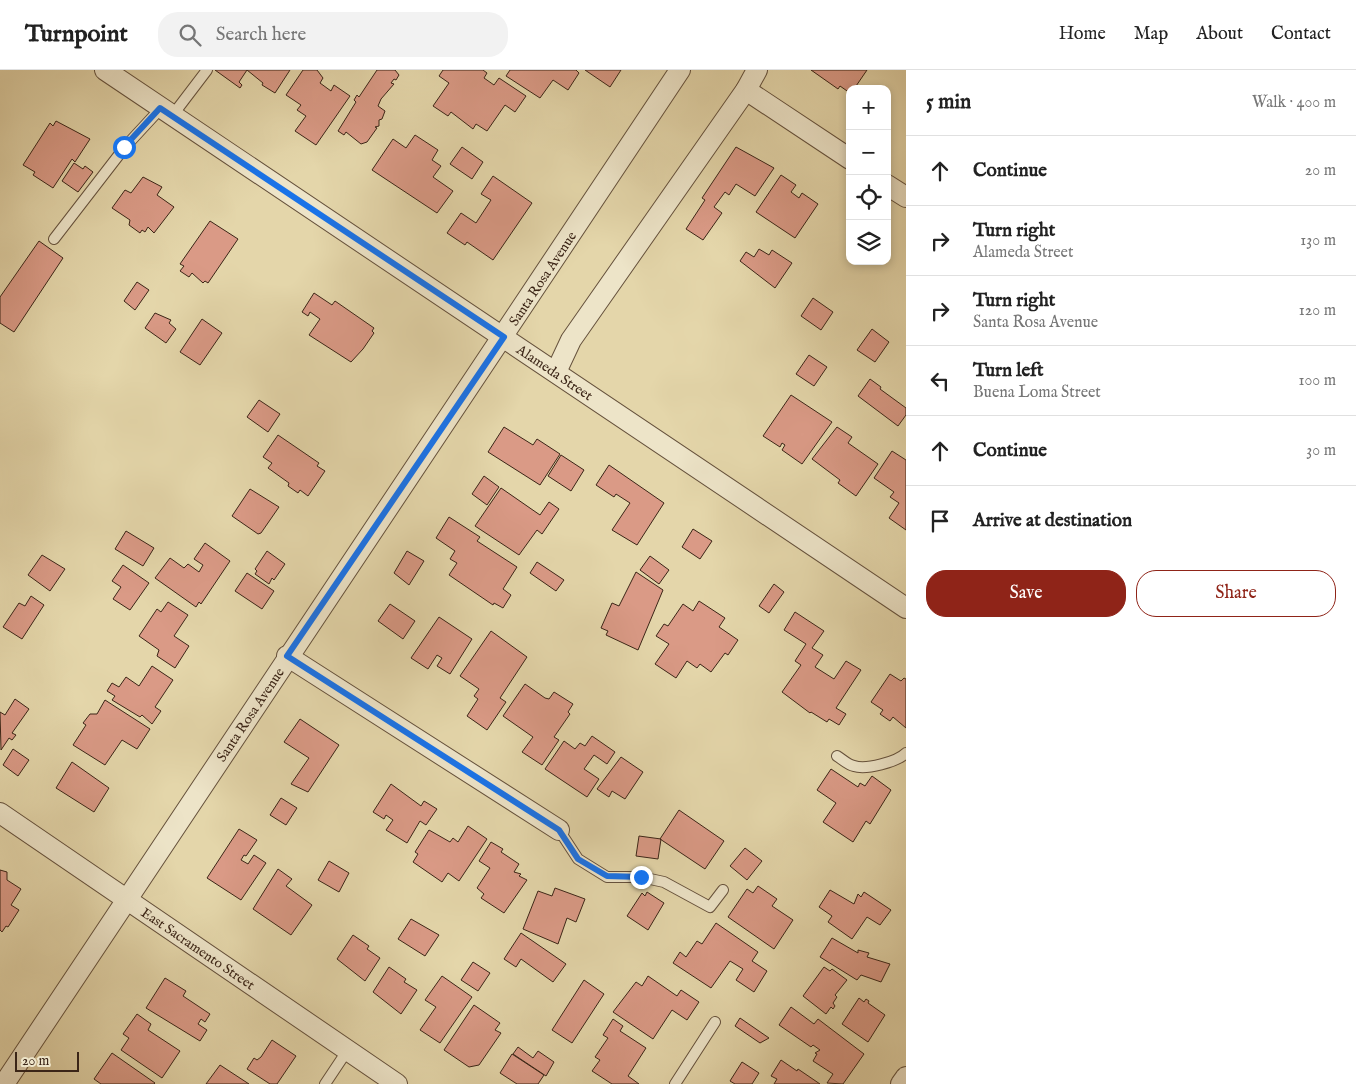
<!DOCTYPE html>
<html lang="en">
<head>
<meta charset="utf-8">
<style>
	body { margin:0; font-family:"IM FELL English",serif; background:#f2f2f2; color:#222 }
	.controls { position:absolute; right:15px; top:15px; display:grid; overflow:hidden; border-radius:10px; box-shadow:0 2px 8px #0003 }
	.controls button { width:45px; height:45px; display:grid; place-items:center; padding:0; border:0; border-bottom:1px solid #e0e0e0; background:#fff; color:#222; font:25px sans-serif }
	.scale { position:absolute; left:15px; bottom:12px; width:64px; box-sizing:border-box; padding-left:5px; border:2px solid #3b2517; border-top:0; font-size:14px; line-height:18px; white-space:nowrap; color:#3b2517; -webkit-text-stroke:4px #ede4c8; paint-order:stroke }
	.stop { position:absolute; width:15px; height:15px; margin:-11px; border:4px solid #1a73e8; border-radius:50%; background:#fff }
	.stop.end { background:#1a73e8; border-color:#fff; box-shadow:0 1px 5px #0008 }
	.list { margin:0; padding:0; list-style:none }
	h2 { display:flex; justify-content:space-between; align-items:center; height:65px; margin:0; padding:0 20px; font-size:21px }
	h2 small { font-size:16px; font-weight:400; color:#767676 }
	.list li { display:grid; grid-template-columns:32px 1fr auto; gap:15px; align-items:center; box-sizing:border-box; height:70px; padding:0 20px; border-top:1px solid #e0e0e0 }
	.list b { display:block; font-size:19px; white-space:nowrap }
	.list p { margin:0; font-size:16px; white-space:nowrap; color:#767676 }
	.list em { font-size:16px; font-style:normal; color:#767676 }
	.actions { display:flex; gap:10px; padding:15px 20px }
	.actions a { flex:1; padding:11px 0; border:1px solid #8f2418; border-radius:20px; text-align:center; font-size:18px; color:#8f2418 }
	.actions .main { background:#8f2418; color:#fff }
	.icon { flex:none; width:28px; height:28px; fill:none; stroke:currentColor; stroke-width:2; stroke-linecap:round; stroke-linejoin:round }
	.map { position:relative; flex:none; width:906px; height:1014px; overflow:hidden }
	header { display:flex; align-items:center; gap:30px; box-sizing:border-box; height:70px; padding:0 25px; background:#fff; border-bottom:1px solid #e0e0e0 }
	header strong { font-size:24px }
	nav { display:flex; gap:28px; margin-inline-start:auto; font-size:18px }
	.search { width:350px; height:45px; background:#f2f2f2; display:flex; align-items:center; gap:12px; box-sizing:border-box; padding:0 18px; border-radius:20px; color:#767676; font-size:19px }
	main { display:flex }
	aside { flex:1; background:#fff }
	.map>svg:first-child { display:block }
	.building { fill:#da9a86; stroke:#3b2517 }
	.lines { fill:none; stroke-linecap:round; stroke-linejoin:round }
	.service-casing { stroke:#65513c; stroke-width:12 }
	.minor-casing { stroke:#65513c; stroke-width:22 }
	.service { stroke:#ede4c8; stroke-width:10 }
	.minor { stroke:#ede4c8; stroke-width:20 }
	.route { stroke:#1a73e8; stroke-width:6 }
	.labels { text-anchor:middle; stroke-width:4; stroke-linejoin:round; paint-order:stroke }
	.street-label { font-size:14px; fill:#3b2517; stroke:#ede4c8 }
</style>
</head>
<body>
<header>
<strong>Turnpoint</strong>
<div class="search"><svg class="icon" aria-label="search" viewBox="0 0 24 24"><circle cx="10" cy="10" r="6"/><path d="M15 15l6 6"/></svg>Search here</div>
<nav><a>Home</a><a>Map</a><a>About</a><a>Contact</a></nav>
</header>
<main>
<div class="map">
<svg width="906" height="1014" viewBox="0 0 906 1014">
	<rect width="100%" height="100%" fill="#e4d6aa"/>
	<filter id="stains"><feTurbulence type="fractalNoise" baseFrequency=".004" numOctaves="4"/><feColorMatrix values="0 0 0 0 .2 0 0 0 0 .09 0 0 0 0 .02 0 0 0 .5 -.17"/></filter>
	<radialGradient id="worn" r=".72"><stop offset=".6" stop-color="#630" stop-opacity="0"/><stop offset="1" stop-color="#630" stop-opacity=".3"/></radialGradient>
	<path class="building" d="M215,0H290L275,23L262,15L263,13L247,0L239,12L242,15L240,18Z
		M303,0H317L323,8L320,13L331,21L334,15L350,26L316,75L295,61L306,46L297,40L301,35L286,25Z
		M377,0H395L399,5L396,10L394,9L391,13L394,14L381,29L378,36L385,41L382,49L379,50V56L375,57L377,58L367,72L361,74L346,62L344,65L338,61L356,32L354,30L357,25L359,27Z
		M443,0H483L487,3L484,8L494,15L499,8L526,26L515,42L505,35L487,61L476,54L473,59L451,42L448,46L433,36L449,13L439,6Z
		M510,0H576L579,3L568,20L553,10L540,28L506,6Z
		M585,0H621L610,17Z
		M811,0H867L854,19H850V23L840,16L838,19Z
		M56,51L90,69L75,92L72,89L53,118L33,105L35,102L23,95L50,53L53,56Z
		M415,65L438,80L432,90L441,96L433,107L453,121L437,143L372,100L393,69L406,78Z
		M462,77L483,92L472,109L450,94Z
		M736,77L774,98L755,126L736,114L729,125L725,122L714,137L722,143L703,170L686,159L705,130L702,128Z
		M74,93L83,99L85,96L93,102L78,122L62,111Z
		M781,105L796,115L791,122L799,128L802,123L818,134L795,168L756,142Z
		M493,106L532,133L493,190L467,172L465,175L447,163L461,143L476,153L491,130L481,124Z
		M143,107L162,117L157,125L174,137L154,163L148,157L145,162L142,160L140,163L129,155L130,150L112,138L125,120L131,123Z
		M210,151L238,169L208,213L205,211L203,213L192,203L189,207L180,201L184,196L180,194Z
		M39,171L63,188L14,262L0,253V227Z
		M759,179L769,185L772,180L792,193L775,218L740,191L746,182L754,187Z
		M137,212L149,220L135,240L124,231Z
		M314,223L332,235L335,231L374,258L372,261L374,263L363,279L351,292L309,265L320,249L310,242L308,246L302,242Z
		M813,228L833,242L821,260L801,246Z
		M155,243L171,250L169,253L176,259L166,273L145,258Z
		M202,249L222,263L200,295L180,282Z
		M872,259L889,272L875,292L857,280Z
		M809,285L827,297L814,316L796,304Z
		M870,309L881,317L880,319L906,338V345L898,356L858,326Z
		M791,325L832,352L802,394L782,380L785,375L782,373L780,377L763,366Z
		M259,330L280,344L268,362L247,347Z
		M504,357L533,375L537,369L560,384L540,415L488,382Z
		M837,357L852,367L848,373L878,394L856,426L838,413L840,410L812,389Z
		M278,365L319,393L317,396L325,401L308,426L300,420L298,423L288,416L289,413L268,398L272,393L263,387Z
		M892,381L906,390V460L889,448L899,433L890,427L894,422L874,408Z
		M561,385L584,400L571,421L548,406Z
		M609,395L664,433L637,475L612,460L630,433L616,424L614,427L596,415Z
		M484,406L499,417L487,435L472,424Z
		M501,418L540,445L549,432L559,439L542,464L537,460L519,485L475,456Z
		M250,419L279,437L261,463L258,464L232,446Z
		M449,447L480,467L477,471L517,497L503,519L511,525L503,538L494,533L493,535L449,505L457,493L450,489L455,481L436,468Z
		M693,459L712,471L700,489L682,477Z
		M126,461L154,478L143,496L115,479Z
		M205,473L230,491L201,534L199,532L196,537L155,508L170,488L184,498L188,494L199,502L203,495L194,489Z
		M267,481L285,494L274,510L272,508L269,514L255,504L257,501L255,499Z
		M407,481L424,491L409,515L394,503Z
		M42,485L65,499L50,521L28,505Z
		M650,486L669,500L659,514L640,500Z
		M537,492L564,510L556,521L530,503Z
		M123,495L149,513L130,540L113,529L121,517L112,511Z
		M636,502L663,520L638,580L606,565L608,561L601,558L612,533L619,536Z
		M247,503L274,521L262,539L235,521Z
		M774,514L784,522L769,543L759,536Z
		M31,526L44,535L22,569L3,557L19,533L25,536Z
		M699,531L725,548L719,557L738,570L728,585L725,583L711,602L700,594L697,598L687,591L676,608L655,594L669,574L656,566L664,554L668,556L683,534L693,541Z
		M168,532L188,545L174,566L189,576L175,598L157,586L159,580L139,566L157,539L161,542Z
		M390,534L415,551L403,569L378,551Z
		M795,542L824,561L812,578L823,585L815,597L834,609L846,591L861,600L836,638L846,644L839,655L829,649L827,652L811,642L810,643L782,622L801,595L795,591L806,574L784,560Z
		M439,547L472,569L450,604L437,596L442,588L437,585L428,599L411,588Z
		M491,561L527,587L500,628L506,632L487,660L467,646L478,629L474,626L479,619L460,606Z
		M152,596L173,610L155,637L161,641L152,654L142,645L140,647L112,630L115,626L107,621L112,613L119,617L126,607L139,616Z
		M890,604L901,611L904,608L906,609V658L893,647L890,651L880,644L883,640L871,632Z
		M525,614L545,628L549,629L554,622L573,634L568,642L570,644L554,667L559,670L542,695L522,682L533,667L503,646Z
		M15,629L29,639L12,663L16,665L12,670L9,668L1,680L0,642L5,645Z
		M105,630L150,659L137,679L122,670L105,695L73,675L86,655L83,653L90,644H97Z
		M300,649L339,675L308,722L291,714L309,688L284,672Z
		M592,666L615,682L607,694L594,685L584,699L599,709L587,727L545,699L564,671L575,679L580,673L585,676Z
		M13,679L29,690L18,706L3,695Z
		M621,687L643,702L625,729L612,721L609,727L597,719Z
		M72,692L109,718L94,742L56,718Z
		M831,699L858,717L860,713L865,716L872,706L891,720L870,754L866,751L853,772L823,752L836,733L817,720Z
		M391,714L421,736L424,731L437,739L426,755L420,751L407,773L386,760L393,750L386,745L384,749L373,742Z
		M281,728L297,738L286,755L270,745Z
		M679,740L724,771L705,799L660,769Z
		M468,756L487,769L459,811L448,803L442,812L413,792L418,784L415,782L429,760L450,772L453,768L458,772Z
		M239,759L257,770L246,786L244,785L241,790L248,794L254,785L266,793L241,830L207,808Z
		M639,766L661,769L658,789L636,786Z
		M491,772L503,779L501,782L519,794L514,802L521,804L519,806L527,810L504,843L481,828L484,824L477,818L490,798L479,791Z
		M745,778L762,791L747,810L730,796Z
		M329,791L349,803L339,822L318,810Z
		M278,799L292,809L286,816L312,835L291,865L253,839Z
		M0,800L7,802V810L21,819L11,835L19,840L8,857L6,856L2,862L0,860Z
		M758,816L777,829L772,836L793,850L774,879L728,847L747,819L753,823Z
		M555,818L585,829L576,852L567,848L558,874L523,859L538,821L552,826Z
		M830,820L854,834L858,824L861,827L864,822L891,840L880,855L867,847L852,869L828,852L832,846L819,837Z
		M647,822L664,833L648,860L627,846L642,823L645,826Z
		M411,849L439,865L425,886L398,869Z
		M716,853L758,882L752,891L767,901L754,922L736,910L743,899L730,891L711,918L673,893L680,882L686,887L697,871L702,874Z
		M521,863L566,894L553,912L521,889L516,897L504,889Z
		M353,865L369,876L367,879L380,888L365,911L337,889Z
		M832,868L858,883V880L869,883L867,887L890,894L881,912L861,905L857,910L820,887Z
		M473,892L490,903L478,921L461,910Z
		M389,897L406,909L404,912L417,920L401,944L373,922Z
		M824,897L830,901L832,899L847,910L835,925L837,927L833,933L835,936L833,939L831,937L826,944L803,926Z
		M442,906L472,927L440,973L420,960L436,937L425,930Z
		M648,906L677,926L681,920L699,932L687,950L672,940L653,969L613,942L636,912L642,916Z
		M165,908L186,921L183,926L210,944L205,952L201,949L198,954L207,960L200,971L146,938Z
		M584,910L604,924L572,973L552,960Z
		M859,928L864,932L866,929L869,931L868,933L885,945L868,972L842,954Z
		M474,935L500,953L495,960L501,963L479,995L469,997L444,980Z
		M791,937L814,954L818,949L864,984L843,1014L827,1013L833,1004L813,991L817,984L815,983L820,980L813,975L811,977L779,955Z
		M137,944L151,954L148,960L180,981L162,1008L121,980L129,968L123,964Z
		M740,948L769,968L760,973L735,956Z
		M613,949L623,956L620,961L646,978L628,1006L639,1014H612L592,1001L600,990L595,987L608,968L603,965Z
		M272,970L296,986L277,1014H270L247,999L254,988L257,990L261,987Z
		M518,977L533,988L538,981L554,992L546,1006L513,984Z
		M112,983L155,1013L154,1014H101L94,1009Z
		M512,984L544,1005L538,1014H517L500,1003Z
		M781,990L797,1001L798,999L820,1014H774L777,1009L771,1006Z
		M742,992L759,1003L752,1014H735L730,1011Z
		M220,995L249,1014H206Z"/>
	<g class="lines">
		<defs>
			<path id="service" d="M172,46L207,0
				M54,169L125,77L161,38
				M837,686C842,689 848,695 854,696C866,700 897,692 906,683
				M559,760L578,789L607,807H641L664,812L710,837L723,820
				M325,1014L347,981
				M675,1014L715,952"/>
			<g id="minor">
				<path id="s1" d="M105,0L906,538"/>
				<path d="M746,20L850,89"/>
				<path d="M887,115L906,127"/>
				<path d="M556,302L571,270L746,20L757,0"/>
				<path d="M287,586L559,760"/>
				<path id="s2" d="M0,743L397,1014"/>
				<path id="s3" d="M4,1014C227,675 457,340 680,0"/>
				<path d="M901,1014L906,1007"/>
			</g>
		</defs>
		<use href="#service" class="service-casing"/>
		<use href="#minor" class="minor-casing"/>
		<use href="#service" class="service"/>
		<use href="#minor" class="minor"/>
	</g>
	<g class="lines">
		<path class="route" d="M124,77L160,38L504,267L287,586L559,760L578,789L607,806L641,807"/>
	</g>
	<g class="labels">
		<g class="street-label">
			<text dy="5" stroke="none"><textPath href="#s3" startOffset="969">Santa Rosa Avenue</textPath></text>
			<text dy="5" stroke="none"><textPath href="#s1" startOffset="542">Alameda Street</textPath></text>
			<text dy="5" stroke="none"><textPath href="#s3" startOffset="444">Santa Rosa Avenue</textPath></text>
			<text dy="5" stroke="none"><textPath href="#s2" startOffset="240">East Sacramento Street</textPath></text>
		</g>
	</g>
	<rect width="100%" height="100%" filter="url(#stains)"/>
	<rect width="100%" height="100%" fill="url(#worn)"/>
</svg>
<div class="controls">
<button>+</button>
<button>−</button>
<button><svg class="icon" aria-label="locate" viewBox="0 0 24 24"><circle cx="12" cy="12" r="6"/><path d="M12 2v4M12 18v4M2 12h4M18 12h4"/></svg></button>
<button><svg class="icon" aria-label="layers" viewBox="0 0 24 24"><path d="M12 4l9 5-9 5-9-5zM3 14l9 5 9-5"/></svg></button>
</div>
<div class="scale">20 m</div>
<div class="stop" style="left:124px;top:77px"></div>
<div class="stop end" style="left:641px;top:807px"></div>
</div>
<aside>
<h2>5 min<small>Walk · 400 m</small></h2>
<ul class="list">
<li><svg class="icon" aria-label="ahead" viewBox="0 0 24 24"><path d="M12 20V5M6 11l6-6 6 6"/></svg><div><b>Continue</b></div><em>20 m</em></li>
<li><svg class="icon" aria-label="right" viewBox="0 0 24 24"><path d="M7 20v-9h11M14 6l5 5-5 5"/></svg><div><b>Turn right</b><p>Alameda Street</p></div><em>130 m</em></li>
<li><svg class="icon" aria-label="right" viewBox="0 0 24 24"><path d="M7 20v-9h11M14 6l5 5-5 5"/></svg><div><b>Turn right</b><p>Santa Rosa Avenue</p></div><em>120 m</em></li>
<li><svg class="icon" aria-label="left" viewBox="0 0 24 24"><path d="M17 20v-9H6M10 6l-5 5 5 5"/></svg><div><b>Turn left</b><p>Buena Loma Street</p></div><em>100 m</em></li>
<li><svg class="icon" aria-label="ahead" viewBox="0 0 24 24"><path d="M12 20V5M6 11l6-6 6 6"/></svg><div><b>Continue</b></div><em>30 m</em></li>
<li><svg class="icon" aria-label="arrive" viewBox="0 0 24 24"><path d="M6 21V4h12l-3 4 3 4H6"/></svg><div><b>Arrive at destination</b></div></li>
</ul>
<div class="actions"><a class="main">Save</a><a>Share</a></div>
</aside>
</main>
</body>
</html>
